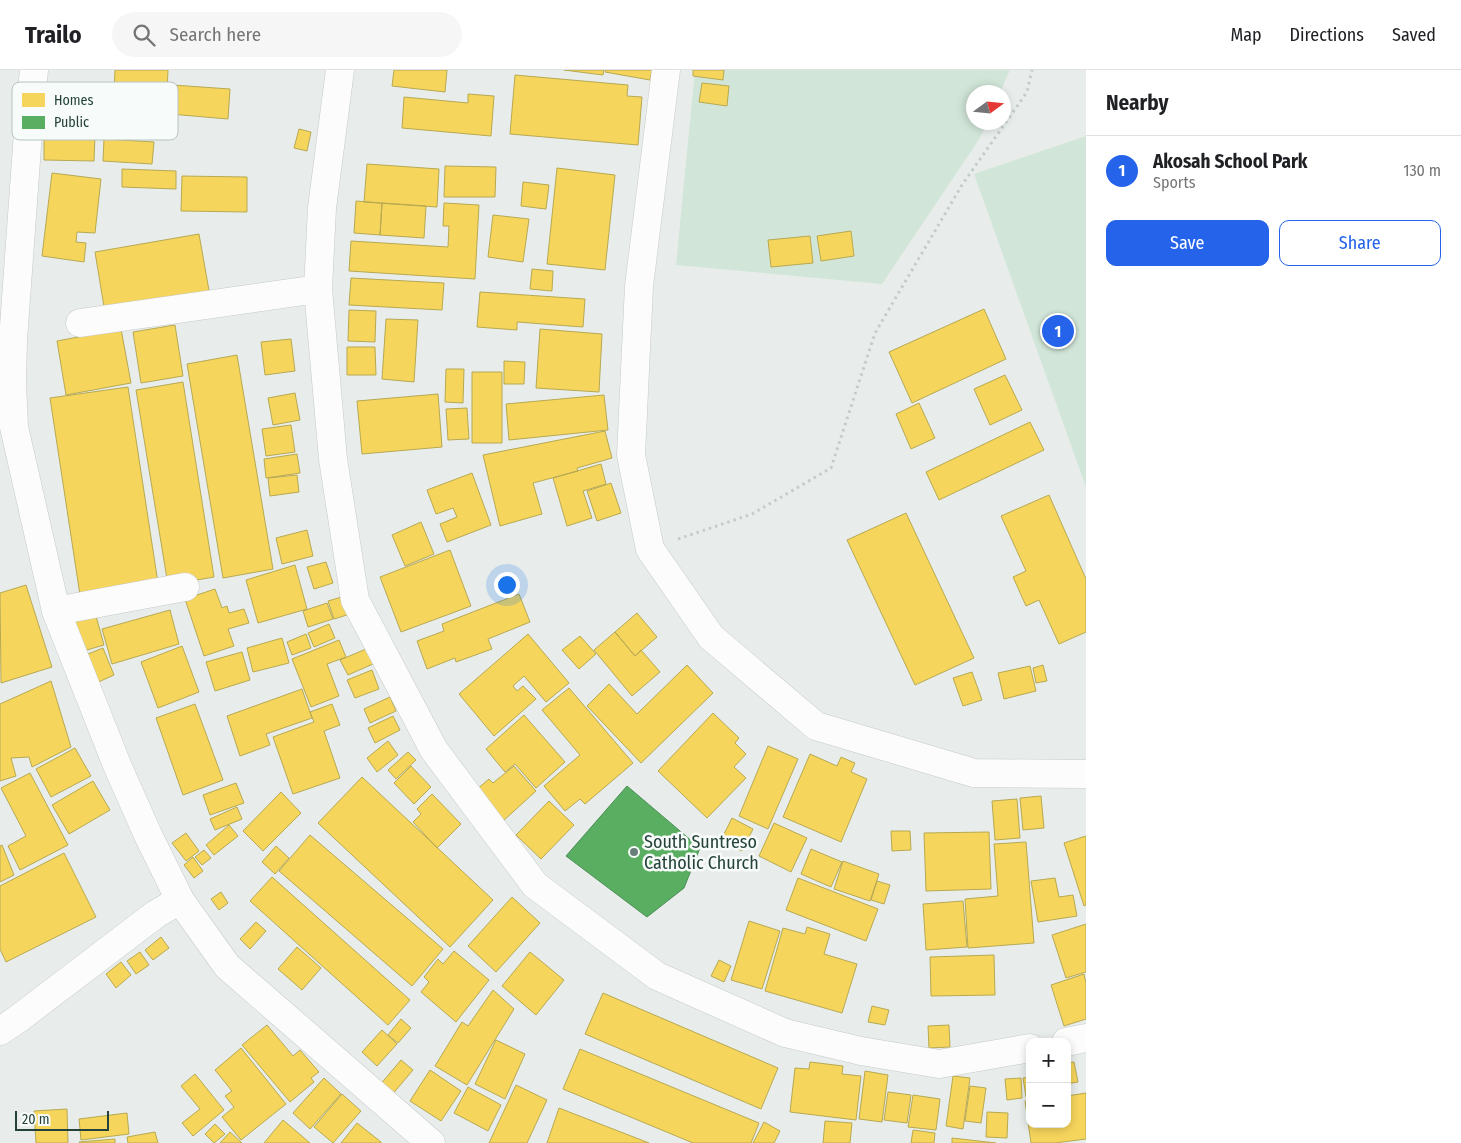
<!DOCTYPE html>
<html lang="en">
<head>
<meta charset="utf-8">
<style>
	body { margin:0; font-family:"Fira Sans Condensed",sans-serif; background:#f6f6f6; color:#202124 }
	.controls { position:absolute; right:15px; bottom:15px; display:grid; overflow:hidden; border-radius:10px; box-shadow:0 2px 8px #0003 }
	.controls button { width:45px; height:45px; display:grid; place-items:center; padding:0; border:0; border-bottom:1px solid #e0e0e0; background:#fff; color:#202124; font:25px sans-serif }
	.compass { position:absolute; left:966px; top:15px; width:45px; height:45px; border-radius:50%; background:#fff; box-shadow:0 2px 8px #0003; rotate:75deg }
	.scale { position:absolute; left:15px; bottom:12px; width:94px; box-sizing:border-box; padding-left:5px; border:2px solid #24423a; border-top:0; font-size:14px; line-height:18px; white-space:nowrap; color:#24423a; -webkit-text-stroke:4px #f7fbf9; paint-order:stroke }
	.you { position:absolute; left:506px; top:514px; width:18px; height:18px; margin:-12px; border:4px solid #fff; border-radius:50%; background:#1a73e8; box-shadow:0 0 0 8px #1a73e833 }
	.badge { display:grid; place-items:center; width:32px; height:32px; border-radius:50%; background:#2563eb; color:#fff; font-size:16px; font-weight:700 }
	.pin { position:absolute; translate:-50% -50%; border:2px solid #fff; box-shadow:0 1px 5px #0006 }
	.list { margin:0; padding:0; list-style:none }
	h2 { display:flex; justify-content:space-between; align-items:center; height:65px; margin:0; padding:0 20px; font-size:21px }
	h2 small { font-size:16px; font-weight:400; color:#757577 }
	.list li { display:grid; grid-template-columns:32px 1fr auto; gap:15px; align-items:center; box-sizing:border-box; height:70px; padding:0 20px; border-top:1px solid #e0e0e0 }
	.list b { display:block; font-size:19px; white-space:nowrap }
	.list p { margin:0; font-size:16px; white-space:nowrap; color:#757577 }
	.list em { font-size:16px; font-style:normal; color:#757577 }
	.actions { display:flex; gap:10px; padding:15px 20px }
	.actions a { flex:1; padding:11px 0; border:1px solid #2563eb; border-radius:10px; text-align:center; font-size:18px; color:#2563eb }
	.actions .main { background:#2563eb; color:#fff }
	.icon { flex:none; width:28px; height:28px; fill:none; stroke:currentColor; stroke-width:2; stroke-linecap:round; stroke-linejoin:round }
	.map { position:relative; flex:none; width:1086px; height:1073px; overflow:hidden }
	header { display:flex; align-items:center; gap:30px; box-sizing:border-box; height:70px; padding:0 25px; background:#fff; border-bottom:1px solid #e0e0e0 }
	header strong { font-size:24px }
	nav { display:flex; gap:28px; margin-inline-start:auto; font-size:18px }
	.search { width:350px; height:45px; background:#f6f6f6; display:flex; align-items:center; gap:12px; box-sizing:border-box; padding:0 18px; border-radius:28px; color:#757577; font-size:19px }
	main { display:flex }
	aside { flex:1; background:#fff }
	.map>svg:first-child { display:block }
	.green { fill:#d1e6d8 }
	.homes { fill:#f6d55c; stroke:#b7a952 }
	.public { fill:#5aae61; stroke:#4a8e55 }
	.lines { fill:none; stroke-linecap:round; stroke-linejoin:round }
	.minor-casing { stroke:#c5cac8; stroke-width:29 }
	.path { stroke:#c3ccca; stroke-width:3; stroke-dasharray:2.5 4; stroke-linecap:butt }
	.minor { stroke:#fcfcfc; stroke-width:28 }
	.poi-dot { fill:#697e78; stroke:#f7fbf9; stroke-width:2 }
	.labels { text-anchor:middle; stroke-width:5; stroke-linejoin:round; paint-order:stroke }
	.poi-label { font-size:18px; fill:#24423a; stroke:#f7fbf9; text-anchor:start }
	.key { fill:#f7fbf9; stroke:#b8c4c0; stroke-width:1 }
	.key-label { font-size:14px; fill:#24423a }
</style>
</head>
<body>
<header>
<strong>Trailo</strong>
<div class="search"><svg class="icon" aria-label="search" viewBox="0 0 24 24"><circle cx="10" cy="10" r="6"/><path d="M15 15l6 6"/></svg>Search here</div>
<nav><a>Map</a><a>Directions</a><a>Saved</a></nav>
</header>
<main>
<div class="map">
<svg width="1086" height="1073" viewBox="0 0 1086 1073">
	<rect width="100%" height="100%" fill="#e8edeb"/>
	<path class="green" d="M695,0H1010L1000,22H974V52L987,53L980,68L882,214L676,195Z
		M1086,66V417L974,104Z"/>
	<path class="homes" d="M115,0H168L165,68L112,65Z
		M394,0H447L445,22L392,16Z
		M564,0H604L603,5Z
		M606,0H652L650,10L605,2Z
		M693,0H724L723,10L693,6Z
		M515,5L628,15L627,26L642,27L638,75L510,64Z
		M702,13L729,16L727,36L699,32Z
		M173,15L230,19L228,49L170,44Z
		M468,24L494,26L491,66L402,58L404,27L468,33Z
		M299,59L311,62L307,81L294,78Z
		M44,64L95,65L94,91L44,90Z
		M104,69L154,72L152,94L103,91Z
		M367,94L439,99L437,137L364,132Z
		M445,96L496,97L495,127H444Z
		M557,98L615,105L605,200L547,194Z
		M122,99L176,101V119L122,117Z
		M52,103L101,109L95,163L77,162L76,172L86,173L84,192L42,186Z
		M182,106L247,107V142L181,141Z
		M523,112L549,115L546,139L521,136Z
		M356,131L382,133L380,165L354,163Z
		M382,133L426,136L424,168L380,165Z
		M444,133L479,135L475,209L349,201L351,171L448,177L449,156H443Z
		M493,145L529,149L523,192L488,187Z
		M851,161L854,186L821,191L817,166Z
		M199,164L210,226L105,243L95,182Z
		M810,166L813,193L771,197L768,170Z
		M532,199L553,201L552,221L530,219Z
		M351,208L444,213L442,240L349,235Z
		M480,222L585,229L583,257L517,252V260L477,257Z
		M984,239L1006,289L912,333L889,282Z
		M349,240L376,241L375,272L348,271Z
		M386,249L418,250L414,312L382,309Z
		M175,255L183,306L141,313L133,262Z
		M121,259L131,313L66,325L57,271Z
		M540,259L602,264L599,322L536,318Z
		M291,269L295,301L265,305L261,272Z
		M347,277H375L376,305H347Z
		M237,285L273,499L223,508L187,294Z
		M504,291L525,292L524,314H504Z
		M446,299H464L463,333L445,332Z
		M472,302H502V373H472Z
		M1005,305L1022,340L990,355L974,319Z
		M183,312L214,507L168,515L136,320Z
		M128,317L158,513L80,525L50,328Z
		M295,323L300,350L273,355L268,328Z
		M438,324L442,377L362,384L357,331Z
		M604,325L608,360L509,370L506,334Z
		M919,333L935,368L911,379L896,344Z
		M467,338L469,369L448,370L446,339Z
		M1030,352L1044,380L939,430L926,402Z
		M291,355L295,382L266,386L262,359Z
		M605,361L612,388L577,398L578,401L533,413L542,444L500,456L483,385Z
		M297,384L300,403L266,408L264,389Z
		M601,394L606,414L583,421L592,448L567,456L553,408Z
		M472,403L491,455L447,472L440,454L457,447L453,438L436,444L427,420Z
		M297,405L299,422L270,426L268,408Z
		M611,413L621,443L597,451L587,421Z
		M1049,425L1086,509V562L1059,574L1039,530L1026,536L1013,507L1026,501L1001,446Z
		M906,443L974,588L915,615L847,470Z
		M421,452L434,484L405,496L392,465Z
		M307,460L313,486L282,494L276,468Z
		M450,480L471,536L401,562L380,507Z
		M326,492L333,513L314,519L307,497Z
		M295,495L307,539L258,553L246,510Z
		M26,515L52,597L1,613L0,523Z
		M215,519L222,538L227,536L229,543L244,539L249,553L228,559L234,576L204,586L185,529Z
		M519,524L530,552L488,569L492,579L456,592L455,588L427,599L417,571L444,561L442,554Z
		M345,526L350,544L334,549L328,531Z
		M327,533L333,549L308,557L303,541Z
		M170,540L179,574L112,594L102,559Z
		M637,543L657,567L635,586L615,562Z
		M96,546L104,575L80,582L72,551Z
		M329,554L335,568L314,577L308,563Z
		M615,562L635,586L641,580L660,602L632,626L594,580Z
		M306,564L311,578L292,585L287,572Z
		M528,564L569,613L546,632L524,606L513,616L517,621L523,616L536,629L494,666L459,624Z
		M580,566L596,584L579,599L562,580Z
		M282,568L289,593L253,602L247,578Z
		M339,570L346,587L327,594L339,626L311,637L292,589Z
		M182,576L199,622L158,638L141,592Z
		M103,578L114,605L94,614L83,586Z
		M366,579L373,594L348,605L340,590Z
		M242,582L250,610L215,621L206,592Z
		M687,595L713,623L641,693L587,636L609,614L637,644Z
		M1043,595L1047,611L1036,613L1033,598Z
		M1030,596L1036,621L1004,629L998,603Z
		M372,600L379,619L355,628L347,610Z
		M972,602L982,630L963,636L953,608Z
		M51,611L71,677L32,697L29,687L11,688L16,706L0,711V634Z
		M569,618L633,693L585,734L580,729L565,741L544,716L580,685L542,640Z
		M302,619L312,648L266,664L270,675L240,686L227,646Z
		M390,627L396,641L370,653L364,639Z
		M195,634L223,710L183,725L156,648Z
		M332,634L340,655L324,661L340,708L293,724L273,667L314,652L310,642Z
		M713,643L739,668L735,673L746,684L734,697L746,708L707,748L658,701Z
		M524,645L565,692L536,718L515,694L505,702L486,679Z
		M393,646L400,660L375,673L368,658Z
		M388,671L398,685L377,702L367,688Z
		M768,676L798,689L768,759L739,746Z
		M75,678L91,706L51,727L36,699Z
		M408,682L416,690L396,709L388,700Z
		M810,684L837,696L841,687L855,693L851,702L867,709L841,772L783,747Z
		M411,696L431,717L414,734L394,713Z
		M514,696L536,721L503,751L476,720L489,709L493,713Z
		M30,703L68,775L20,800L8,776L26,766L1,718Z
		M362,707L493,830L450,877L318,753Z
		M93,711L110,740L69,764L52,735Z
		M236,713L244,733L210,745L203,725Z
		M281,722L301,743L263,781L243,761Z
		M432,724L461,754L437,778L413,752L421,744L417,739Z
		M1041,726L1044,758L1023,760L1020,728Z
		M1017,729L1020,768L995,770L992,731Z
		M549,731L574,755L541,789L516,765Z
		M237,737L242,749L215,760L210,749Z
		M732,748L753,759L742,781L721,770Z
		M774,753L807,768L791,802L759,786Z
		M229,755L238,766L214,785L206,775Z
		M891,761H910L911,780L892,781Z
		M989,762L991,819L926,821L924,763Z
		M186,763L199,781L186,791L172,773Z
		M310,765L443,879L412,916L279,801Z
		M1086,766V835L1084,836L1064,773Z
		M1026,772L1034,873L968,878L965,829L998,826L994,774Z
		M2,775L14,805L0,812V776Z
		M276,776L289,788L275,804L262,792Z
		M811,779L842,792L831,817L801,804Z
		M204,780L211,788L202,795L195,787Z
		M64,783L96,847L6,892L0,879V816Z
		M193,787L203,801L194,808L184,795Z
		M843,791L879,804L870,831L834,819Z
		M272,807L410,930L388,955L250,831Z
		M798,808L878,839L866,871L786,840Z
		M1055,808L1059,827L1073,825L1077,846L1038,852L1031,811Z
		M877,811L890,815L884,834L871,830Z
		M221,822L228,833L219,840L211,829Z
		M512,827L540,853L496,902L468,876Z
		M963,831L967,877L926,880L923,834Z
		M749,851L780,861L762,919L731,910Z
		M256,852L266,861L250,879L240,869Z
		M1086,854V902L1066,908L1052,865Z
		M807,857L830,864L824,884L857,894L842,943L765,921L783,858L805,864Z
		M161,867L169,878L153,890L145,880Z
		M297,877L321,898L302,920L278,899Z
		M454,881L489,910L456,952L421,922L429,912L424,907L438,889L443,894Z
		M140,882L149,895L136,904L127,891Z
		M530,882L564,910L536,945L502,916Z
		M994,885L995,925L931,926L930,887Z
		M719,890L731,896L724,912L711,906Z
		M121,892L131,905L116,918L106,904Z
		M1084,904L1086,913V949L1064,956L1051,915Z
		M493,920L514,939L467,1015L435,996L462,952L468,956Z
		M603,923L778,998L761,1039L585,964Z
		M872,936L889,940L885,955L868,952Z
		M401,949L411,958L398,973L388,965Z
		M267,955L293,986L300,980L319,1002L311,1008L314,1012L290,1032L242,975Z
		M949,955L950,977L929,978L928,956Z
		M382,960L397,974L377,996L362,982Z
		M496,970L525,984L505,1029L475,1014Z
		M241,978L286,1034L241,1070L222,1047L234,1037L225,1026L232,1021L215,1000Z
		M580,979L759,1053L751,1073H693L563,1019Z
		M401,990L413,1000L391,1026L379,1016Z
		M810,992L843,996L842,1004L861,1006L856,1050L790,1042L795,998L809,999Z
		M1074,992L1078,1012L1067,1014V993Z
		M430,1000L461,1021L441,1051L410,1031Z
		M865,1001L888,1005L882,1052L859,1049Z
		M195,1004L224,1040L193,1066L182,1053L200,1039L181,1016Z
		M953,1006L970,1008L963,1059L946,1056Z
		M1030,1007V1026L1026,1027L1023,1008Z
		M324,1008L341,1024L310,1059L293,1043Z
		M1021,1008L1022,1028L1007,1030L1005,1009Z
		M516,1015L547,1030L527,1073H489Z
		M970,1016L986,1018L981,1053L965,1051Z
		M468,1017L501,1035L488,1061L454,1043Z
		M888,1022L911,1025L907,1053L884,1050Z
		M1086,1023V1069L1055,1073H1031L1025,1031H1030V1054H1067V1026Z
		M342,1024L361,1041L333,1073L314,1057Z
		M913,1025L940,1029L936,1060L908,1057Z
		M559,1038L649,1073H547Z
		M67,1039L68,1073H36L34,1041Z
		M987,1042L1008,1043L1007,1068L986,1067Z
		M127,1043L129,1064L81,1070L79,1049Z
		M283,1050L310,1073H264Z
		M825,1051L852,1053L850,1073H823Z
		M764,1052L780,1061L774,1073H753Z
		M357,1053L381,1072V1073H341Z
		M215,1054L225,1064L214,1073L205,1064Z
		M913,1060L935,1063L934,1073H911Z
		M155,1062L158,1073H128L127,1067Z
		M230,1062L242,1073H220Z
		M952,1068L996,1073H952Z
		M115,1069V1073H80L79,1072Z"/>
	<path class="public" d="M627,716L700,778L684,818L647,847L566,786Z"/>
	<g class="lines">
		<defs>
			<path id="minor" d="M34,0L29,49L13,270L12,313L14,357L56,541L117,695L148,765L180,830
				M340,0L322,138L318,219L333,389L355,530L434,680L535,815L657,906L785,963L861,981L939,994L1030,978
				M666,0L639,216L631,385L650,479L711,567L816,656L974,703L1086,704
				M80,253L318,219
				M56,541L185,517
				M0,961L18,949L156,844L180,830L227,896L431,1073
				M1066,972L1086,968"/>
		</defs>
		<use href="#minor" class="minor-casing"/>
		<path class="path" d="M678,469L752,444L831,398L875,263L962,115L1027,22L1032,0"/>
		<use href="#minor" class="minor"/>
	</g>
	<circle class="poi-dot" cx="634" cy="782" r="5"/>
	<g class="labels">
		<g class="poi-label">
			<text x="644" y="778">South Suntreso<tspan x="644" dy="21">Catholic Church</tspan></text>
		</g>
	</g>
	<rect x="12" y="12" width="166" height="58" rx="8" class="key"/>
	<rect x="22" y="23" width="23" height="14" fill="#f6d55c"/>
	<rect x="22" y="46" width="23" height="13" fill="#5aae61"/>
	<g class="key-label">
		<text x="54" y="35">Homes</text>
		<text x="54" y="57">Public</text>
	</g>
</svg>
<div class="controls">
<button>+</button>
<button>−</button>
</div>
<svg class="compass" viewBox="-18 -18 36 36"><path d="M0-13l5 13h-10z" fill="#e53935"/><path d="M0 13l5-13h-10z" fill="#757577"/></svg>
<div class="scale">20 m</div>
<div class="you"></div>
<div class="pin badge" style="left:1058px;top:261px">1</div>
</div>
<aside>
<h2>Nearby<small></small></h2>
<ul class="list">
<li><span class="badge">1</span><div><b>Akosah School Park</b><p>Sports</p></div><em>130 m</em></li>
</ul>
<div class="actions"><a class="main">Save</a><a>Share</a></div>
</aside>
</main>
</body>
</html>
